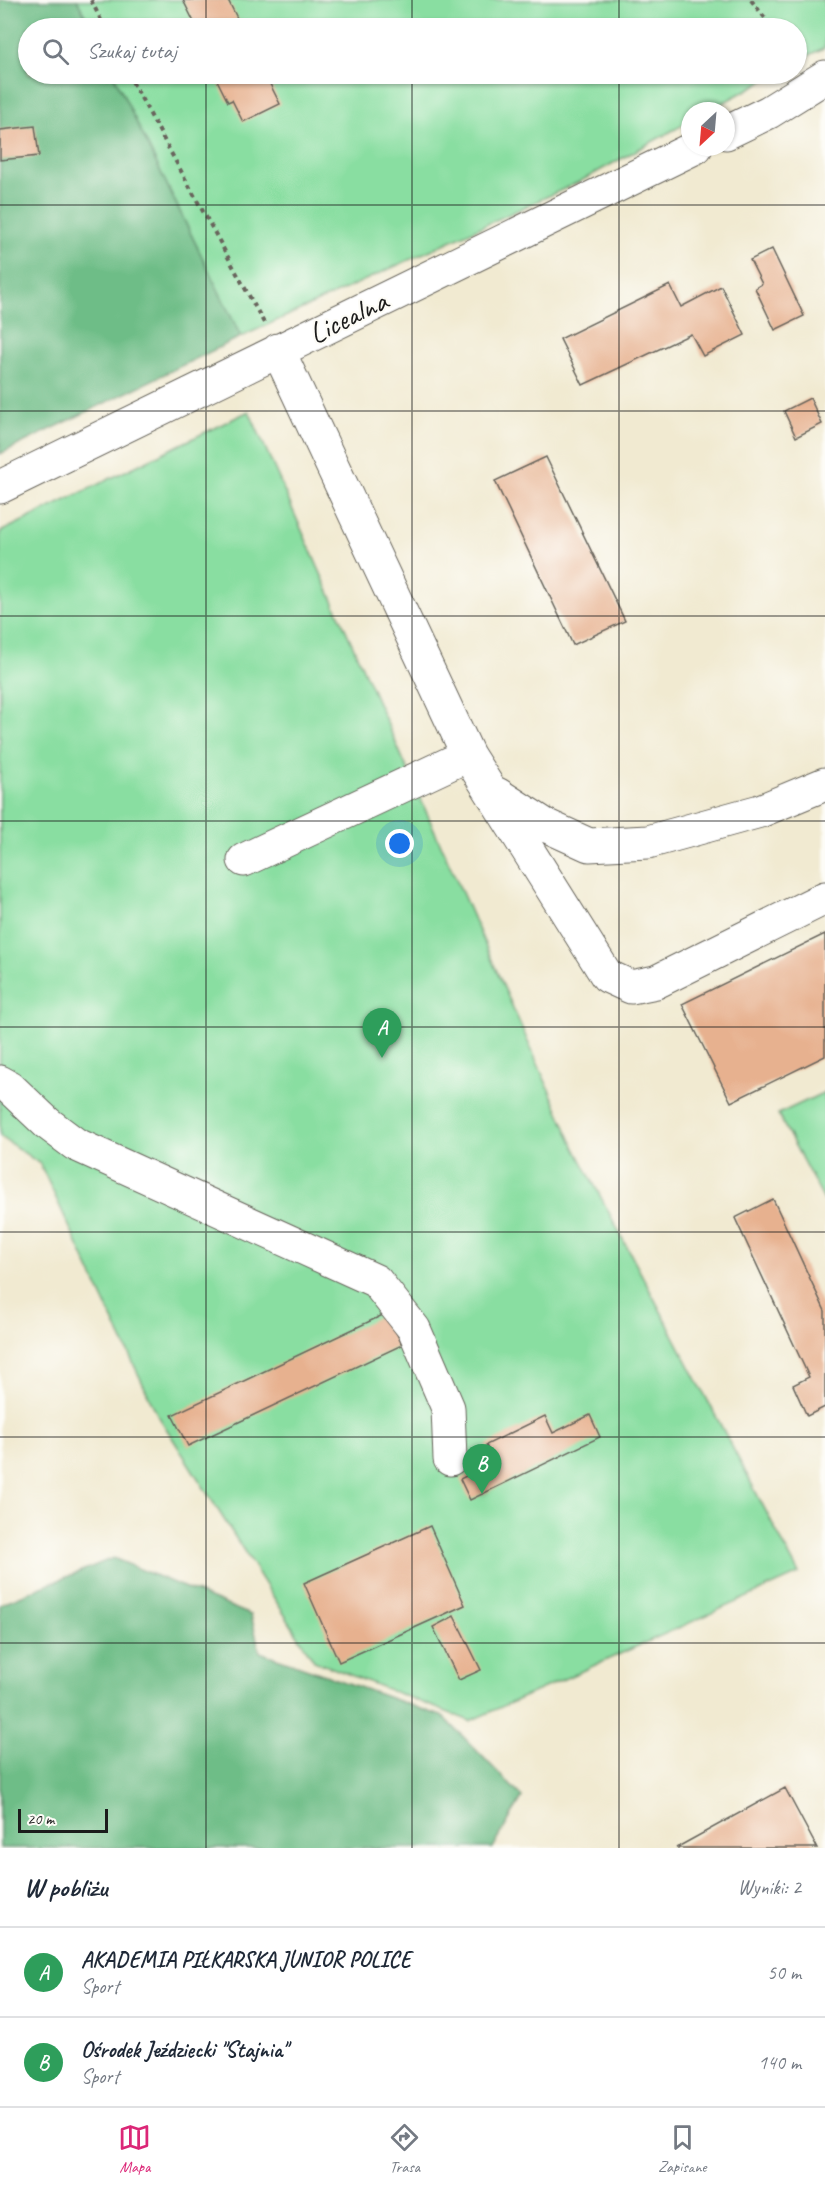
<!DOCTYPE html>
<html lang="pl">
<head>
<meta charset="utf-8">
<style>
	body { margin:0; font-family:Caveat,sans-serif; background:#f6f6f7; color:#1f2937 }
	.compass { position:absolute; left:681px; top:102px; width:54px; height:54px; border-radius:50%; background:#fff; box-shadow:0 2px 4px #0004; rotate:206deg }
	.scale { position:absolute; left:18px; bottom:15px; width:90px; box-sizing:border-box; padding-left:6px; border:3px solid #1c1c1c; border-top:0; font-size:16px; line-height:21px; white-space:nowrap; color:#1c1c1c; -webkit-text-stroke:4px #fdfcf7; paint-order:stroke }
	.you { position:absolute; left:400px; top:844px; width:21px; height:21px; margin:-15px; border:4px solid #fff; border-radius:50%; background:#1a73e8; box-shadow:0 0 0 9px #1a73e833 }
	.badge { display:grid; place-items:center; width:39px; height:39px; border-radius:50%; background:#db2777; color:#fff; font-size:20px; font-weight:700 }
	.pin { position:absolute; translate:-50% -50px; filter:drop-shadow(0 2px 3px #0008) }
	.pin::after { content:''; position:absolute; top:32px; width:21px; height:18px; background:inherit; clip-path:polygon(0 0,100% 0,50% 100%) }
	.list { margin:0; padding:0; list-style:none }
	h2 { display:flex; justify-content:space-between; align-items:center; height:78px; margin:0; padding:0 24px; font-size:26px }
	h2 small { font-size:20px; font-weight:400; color:#747a83 }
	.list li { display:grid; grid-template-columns:39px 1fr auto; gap:18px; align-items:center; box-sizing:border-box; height:90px; padding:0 24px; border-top:2px solid #e0e1e3 }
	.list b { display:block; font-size:22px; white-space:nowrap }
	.list p { margin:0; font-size:20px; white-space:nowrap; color:#747a83 }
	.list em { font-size:20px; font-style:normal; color:#747a83 }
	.icon { flex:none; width:33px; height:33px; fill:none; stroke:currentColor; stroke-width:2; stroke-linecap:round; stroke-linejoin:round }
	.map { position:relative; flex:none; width:825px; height:1848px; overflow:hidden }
	.search { position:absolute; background:#fff; box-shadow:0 2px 4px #0004; left:18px; right:18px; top:18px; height:66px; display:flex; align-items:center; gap:15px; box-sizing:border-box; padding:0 21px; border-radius:33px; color:#747a83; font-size:22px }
	.sheet { height:258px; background:#fff }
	nav { display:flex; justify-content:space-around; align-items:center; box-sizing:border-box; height:84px; border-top:2px solid #e0e1e3; background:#fff; font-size:16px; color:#747a83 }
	nav a { display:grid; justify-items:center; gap:3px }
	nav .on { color:#db2777 }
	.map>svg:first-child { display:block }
	.green { fill:#89dea1; stroke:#527d5e; stroke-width:1.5 }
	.forest { fill:#6ebd87; stroke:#456c52; stroke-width:1.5 }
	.building { fill:#e7b18f }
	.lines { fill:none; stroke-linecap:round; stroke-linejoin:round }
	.minor-casing { stroke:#67645b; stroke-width:35 }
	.path { stroke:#67645b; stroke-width:4; stroke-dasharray:4.5 4.5; stroke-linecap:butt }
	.minor { stroke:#fff; stroke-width:33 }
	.grid { fill:none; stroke:#1c1c1c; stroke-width:1.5; stroke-opacity:0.55 }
	.labels { text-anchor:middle; stroke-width:4.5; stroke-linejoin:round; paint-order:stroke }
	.street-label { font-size:30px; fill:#1c1c1c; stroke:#fdfcf7 }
</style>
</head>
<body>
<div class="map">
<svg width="825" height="1848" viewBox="0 0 825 1848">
	<rect width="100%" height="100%" fill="#fdfcf7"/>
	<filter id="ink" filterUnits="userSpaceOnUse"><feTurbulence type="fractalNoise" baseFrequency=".0167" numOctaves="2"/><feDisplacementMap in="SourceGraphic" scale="12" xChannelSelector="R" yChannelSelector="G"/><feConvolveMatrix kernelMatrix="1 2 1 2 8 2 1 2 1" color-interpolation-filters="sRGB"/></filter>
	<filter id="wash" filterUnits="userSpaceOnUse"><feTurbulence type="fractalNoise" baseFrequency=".008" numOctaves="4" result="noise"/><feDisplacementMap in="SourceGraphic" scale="24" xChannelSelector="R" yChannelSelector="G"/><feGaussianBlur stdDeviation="1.35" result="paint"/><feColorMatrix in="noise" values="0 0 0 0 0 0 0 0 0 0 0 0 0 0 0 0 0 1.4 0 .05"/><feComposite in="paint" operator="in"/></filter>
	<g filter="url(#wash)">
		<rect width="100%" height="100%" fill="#f1ead1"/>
		<path class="green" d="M77,0H825V47L797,62L796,28H91Z
			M113,74H776L708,111H690V121L579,182L241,337Z
			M249,411L575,1148L799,1574L470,1721L314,1661L157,1414L40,1164L0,1136V532Z
			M825,1092V1202L778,1114Z"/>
		<path class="forest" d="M0,0H77L91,28H28V74H113L241,337L0,454Z
			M113,1558L251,1615L260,1652L444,1717L522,1797L493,1848H0V1604Z"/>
		<g id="blocks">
			<path class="building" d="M183,0H228L242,28H197Z
				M214,74H270L273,79L269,82L280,104L243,122L232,100L228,102Z
				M35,126L39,156L0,160V130Z
				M772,249L804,316L775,330L755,288L762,284L750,260Z
				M670,285L681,307L721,286L745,335L703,356L691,334L583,385L560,339Z
				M810,398L822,424L796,437L784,411Z
				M546,457L625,621L573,645L495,481Z
				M825,934V1056L731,1102L682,1004Z
				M773,1199L825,1311V1407L807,1416L793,1385L809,1377L735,1218Z
				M387,1313L402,1345L188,1446L172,1415Z
				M590,1415L600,1437L470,1500L460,1479L494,1462L486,1445L545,1416L553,1433Z
				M430,1526L465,1605L339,1662L304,1583Z
				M454,1616L481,1670L459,1680L433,1627Z
				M785,1788L817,1848H676Z"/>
		</g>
	</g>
	<g filter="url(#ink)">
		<use href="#blocks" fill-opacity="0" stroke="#67645b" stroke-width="1.5"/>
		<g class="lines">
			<defs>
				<path id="minor" d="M726,133L769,112L825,77
					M278,350L468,755L607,976L631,987L656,982L825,898
					M0,487L696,147
					M497,794L545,825L589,845L648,842L760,811L825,784
					M244,860L468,755
					M0,1082L9,1087L47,1123L75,1144L376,1281L414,1329L448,1408L450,1459"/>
			</defs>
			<use href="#minor" class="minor-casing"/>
			<path class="path" d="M91,0L105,28
				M751,0L773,28
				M128,74L264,323"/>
			<use href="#minor" class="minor"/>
		</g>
	</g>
	<path class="grid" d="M206,0V28M412,0V28M619,0V28M206,74V1848M412,74V1848M619,74V1848M0,205H825M0,411H825M0,616H825M0,821H825M0,1027H825M0,1232H825M0,1437H825M0,1643H825"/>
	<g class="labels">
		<g class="street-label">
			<text transform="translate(348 317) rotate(-26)" y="10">Licealna</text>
		</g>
	</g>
</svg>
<svg class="compass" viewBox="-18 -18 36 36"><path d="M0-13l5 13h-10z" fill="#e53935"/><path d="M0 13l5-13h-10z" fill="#747a83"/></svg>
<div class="scale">20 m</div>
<div class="you"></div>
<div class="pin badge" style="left:382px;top:1058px;background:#2e9e5b">A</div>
<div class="pin badge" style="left:482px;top:1494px;background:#2e9e5b">B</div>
<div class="search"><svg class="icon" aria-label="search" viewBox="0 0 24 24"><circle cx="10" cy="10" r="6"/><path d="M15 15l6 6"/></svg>Szukaj tutaj</div>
</div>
<section class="sheet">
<h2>W pobliżu<small>Wyniki: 2</small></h2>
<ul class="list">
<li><span class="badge" style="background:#2e9e5b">A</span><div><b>AKADEMIA PIŁKARSKA JUNIOR POLICE</b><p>Sport</p></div><em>50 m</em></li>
<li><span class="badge" style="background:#2e9e5b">B</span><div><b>Ośrodek Jeździecki &quot;Stajnia&quot;</b><p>Sport</p></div><em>140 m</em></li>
</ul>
</section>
<nav>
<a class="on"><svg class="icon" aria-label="map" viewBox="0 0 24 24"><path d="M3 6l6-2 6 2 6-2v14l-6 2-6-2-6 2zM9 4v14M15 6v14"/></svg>Mapa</a>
<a><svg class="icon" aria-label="directions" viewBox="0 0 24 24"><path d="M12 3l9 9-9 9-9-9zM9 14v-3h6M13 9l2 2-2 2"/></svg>Trasa</a>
<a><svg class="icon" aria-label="saved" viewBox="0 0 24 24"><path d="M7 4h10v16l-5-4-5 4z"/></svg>Zapisane</a>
</nav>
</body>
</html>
